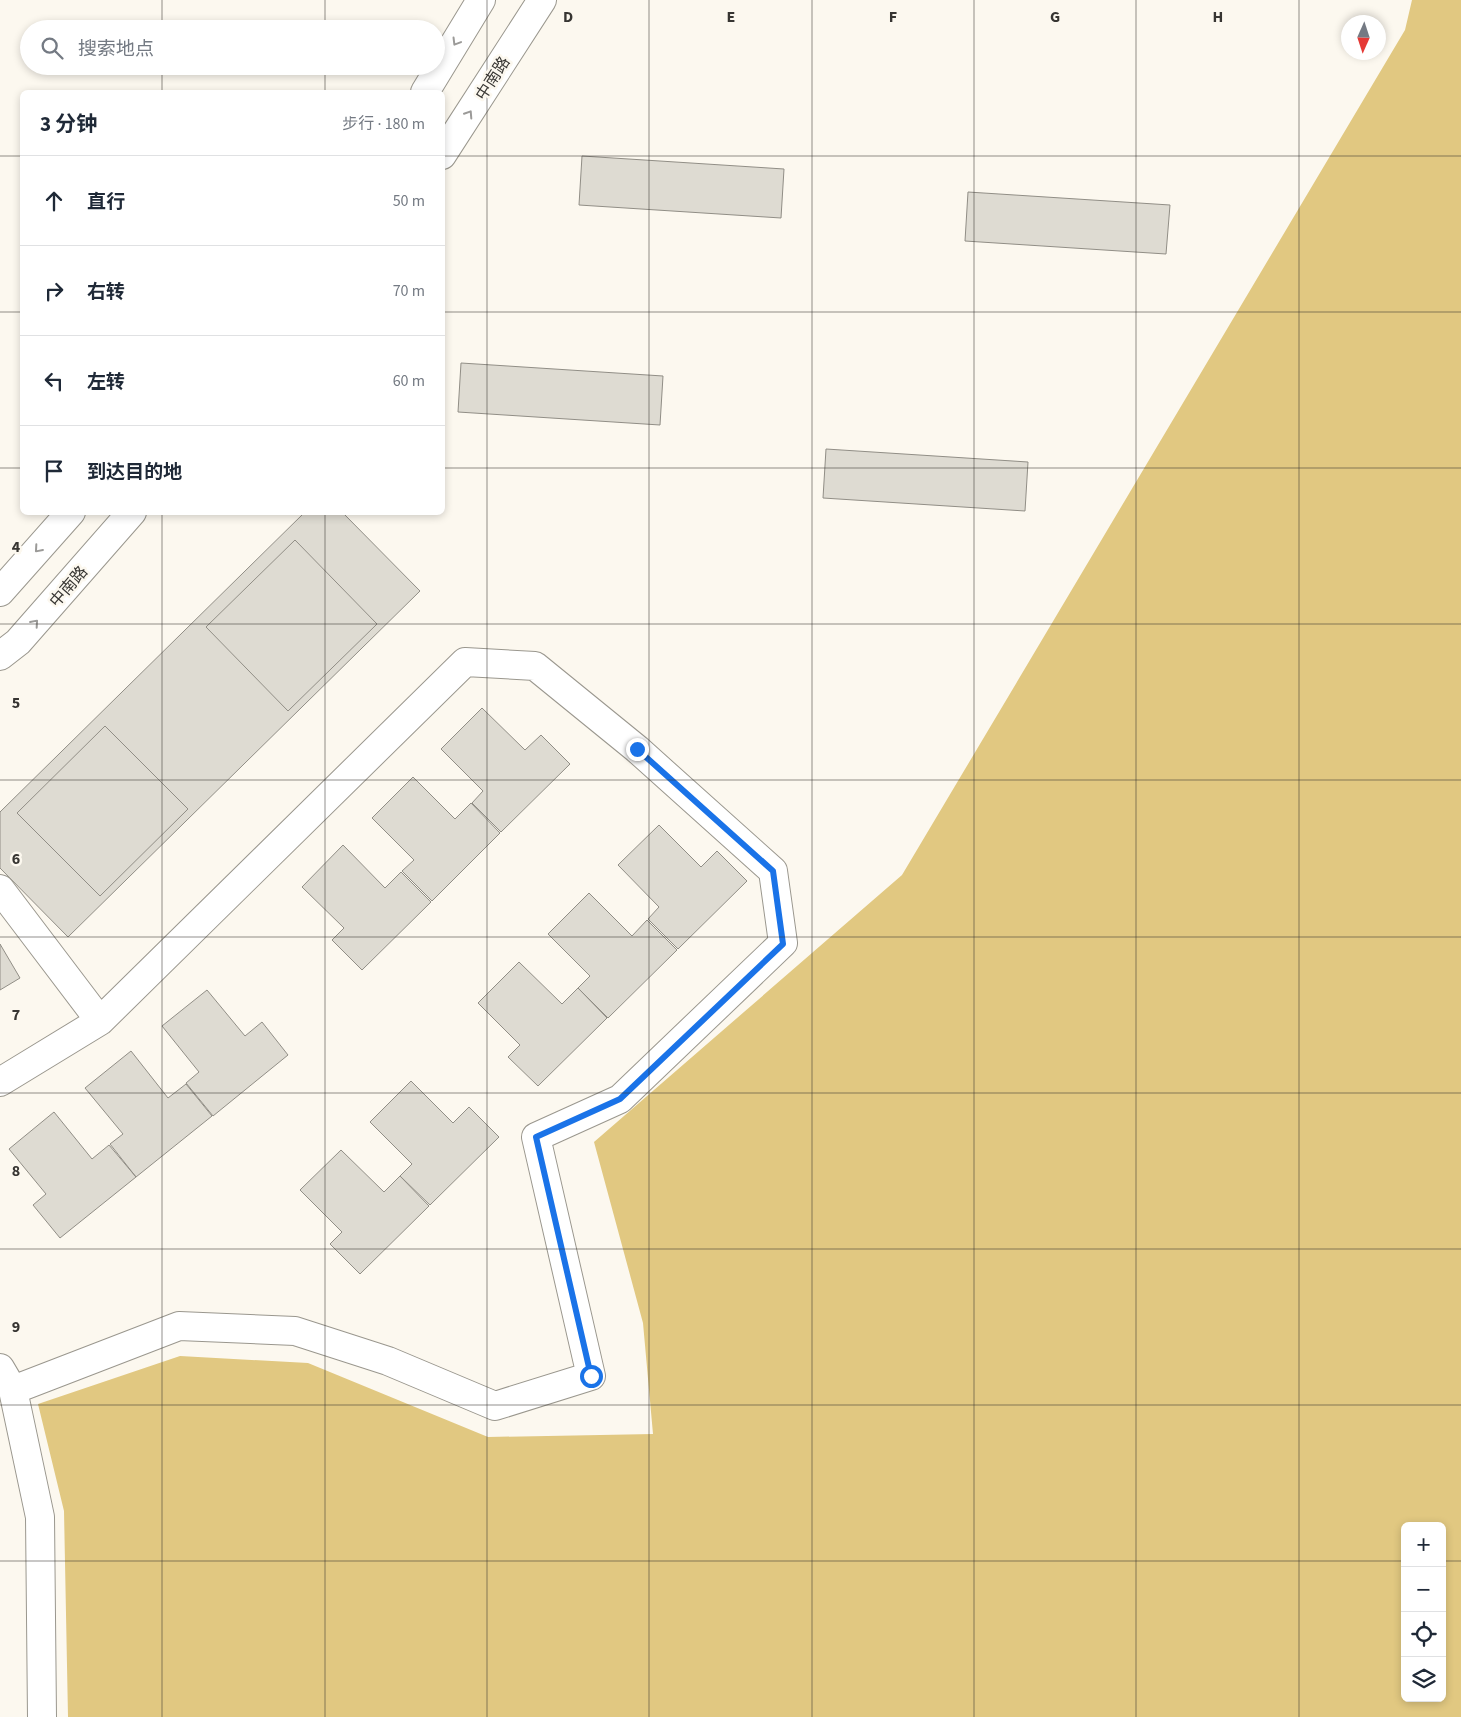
<!DOCTYPE html>
<html lang="zh">
<head>
<meta charset="utf-8">
<style>
	body { margin:0; font-family:"Source Sans 3","Noto Sans SC",sans-serif; background:#f6f6f7; color:#1f2937 }
	.controls { position:absolute; right:15px; bottom:15px; display:grid; overflow:hidden; border-radius:8px; box-shadow:0 2px 8px #0003 }
	.controls button { width:45px; height:45px; display:grid; place-items:center; padding:0; border:0; border-bottom:1px solid #e0e1e3; background:#fff; color:#1f2937; font:25px sans-serif }
	.compass { position:absolute; left:1341px; top:15px; width:45px; height:45px; border-radius:50%; background:#fff; box-shadow:0 2px 8px #0003; rotate:183deg }
	.stop { position:absolute; width:15px; height:15px; margin:-11px; border:4px solid #1a73e8; border-radius:50%; background:#fff }
	.stop.end { background:#1a73e8; border-color:#fff; box-shadow:0 1px 5px #0008 }
	.list { margin:0; padding:0; list-style:none }
	h2 { display:flex; justify-content:space-between; align-items:center; height:65px; margin:0; padding:0 20px; font-size:21px }
	h2 small { font-size:16px; font-weight:400; color:#747a83 }
	.list li { display:grid; grid-template-columns:32px 1fr auto; gap:15px; align-items:center; box-sizing:border-box; height:90px; padding:0 20px; border-top:1px solid #e0e1e3 }
	.list b { display:block; font-size:19px; white-space:nowrap }
	.list em { font-size:16px; font-style:normal; color:#747a83 }
	.icon { flex:none; width:28px; height:28px; fill:none; stroke:currentColor; stroke-width:2; stroke-linecap:round; stroke-linejoin:round }
	.map { position:relative; flex:none; width:1461px; height:1717px; overflow:hidden }
	.search { position:absolute; background:#fff; box-shadow:0 2px 8px #0003; left:20px; top:20px; width:425px; height:55px; display:flex; align-items:center; gap:12px; box-sizing:border-box; padding:0 18px; border-radius:28px; color:#747a83; font-size:19px }
	.panel { position:absolute; background:#fff; box-shadow:0 2px 8px #0003; left:20px; top:90px; width:425px; height:425px; border-radius:8px }
	.map>svg:first-child { display:block }
	.green { fill:#e1c881; fill-rule:evenodd }
	.building { fill:#dedbd2; stroke:#918e86 }
	.lines { fill:none; stroke-linecap:round; stroke-linejoin:round }
	.minor-casing { stroke:#9a978e; stroke-width:30 }
	.primary-casing { stroke:#9a978e; stroke-width:30 }
	.minor { stroke:#fff; stroke-width:28 }
	.primary { stroke:#fff; stroke-width:28 }
	.oneway { stroke:#9b9a98 }
	.route { stroke:#1a73e8; stroke-width:6 }
	.grid { fill:none; stroke:#373532; stroke-width:1; stroke-opacity:0.55 }
	.labels { text-anchor:middle; stroke-width:5; stroke-linejoin:round; paint-order:stroke }
	.street-label { font-size:16px; fill:#373532; stroke:#fcf8ef }
	.grid-label { font-size:16px; text-anchor:middle; font-weight:bold; fill:#373532; stroke:#fcf8ef; stroke-width:5; stroke-linejoin:round; paint-order:stroke }
</style>
</head>
<body>
<div class="map">
<svg width="1461" height="1717" viewBox="0 0 1461 1717">
	<rect width="100%" height="100%" fill="#fcf8ef"/>
	<path class="green" d="M1412,0H1461V1717H68L64,1511L38,1404L180,1356L308,1363L488,1437L653,1434L643,1323L594,1142L902,875L1405,30ZM1405,1526H1442V1698H1405Z"/>
	<path class="building" d="M582,156L784,169L781,218L579,205Z
		M968,192L1170,205L1166,254L965,241Z
		M461,363L663,376L660,425L458,412Z
		M826,449L1028,462L1025,511L823,498Z
		M305,512H342L420,591L68,937L0,868V812Z
		M295,540L377,624L288,711L206,627Z
		M482,708L525,750L541,735L570,764L501,832L472,803L483,791L441,749Z
		M105,726L188,809L100,896L17,813Z
		M413,777L455,819L471,803L500,833L432,901L402,871L414,860L372,818Z
		M659,825L701,867L717,851L747,881L678,949L648,919L659,907L618,865Z
		M343,845L385,888L401,872L431,902L362,970L332,940L344,928L302,887Z
		M589,893L632,936L647,920L677,950L608,1018L578,988L590,976L548,934Z
		M0,944L20,978L0,990Z
		M519,962L562,1004L578,988L607,1018L538,1086L508,1057L520,1045L478,1003Z
		M207,990L245,1036L262,1022L288,1055L213,1116L186,1083L199,1072L162,1026Z
		M131,1051L168,1098L186,1084L212,1116L136,1177L110,1144L123,1134L85,1088Z
		M411,1081L453,1123L469,1107L499,1137L430,1205L400,1176L412,1164L370,1122Z
		M54,1112L92,1159L109,1145L136,1177L60,1238L33,1205L46,1194L9,1149Z
		M341,1150L384,1192L400,1176L429,1206L360,1274L330,1244L342,1232L300,1190Z"/>
	<g class="lines">
		<defs>
			<path id="minor" d="M0,889L100,1021L465,662L535,666L637,749L773,871L783,943L620,1099L536,1137L591,1376L495,1406L388,1361L295,1331L179,1326L13,1390L40,1517L42,1717
				M0,1082L100,1021
				M0,1368L13,1390"/>
			<path id="primary" d="M425,92L481,0
				M442,155L542,0
				M0,592L71,512
				M0,656L18,642L132,512"/>
		</defs>
		<use href="#minor" class="minor-casing"/>
		<use href="#primary" class="primary-casing"/>
		<use href="#minor" class="minor"/>
		<use href="#primary" class="primary"/>
	</g>
	<defs><path id="oneway-chevron" d="M-2-3.5L2.5 0L-2 3.5" fill="none" stroke-width="1.6" stroke-linecap="round" stroke-linejoin="round" transform="scale(1.25)"/></defs>
	<g class="oneway">
		<use href="#oneway-chevron" transform="translate(456 42) rotate(121)"/>
		<use href="#oneway-chevron" transform="translate(469 114) rotate(-57)"/>
		<use href="#oneway-chevron" transform="translate(38 549) rotate(131)"/>
		<use href="#oneway-chevron" transform="translate(35 623) rotate(-49)"/>
	</g>
	<g class="lines">
		<path class="route" d="M591,1376L536,1137L620,1099L783,944L773,871L637,749"/>
	</g>
	<path class="grid" d="M162,0V29M325,0V29M487,0V1717M649,0V1717M812,0V1717M974,0V1717M1136,0V1717M1299,0V1717M162,66V92M325,66V92M0,156H22M442,156H1461M0,312H22M442,312H1461M0,468H22M442,468H1461M162,512V1717M325,512V1717M0,624H1461M0,780H1461M0,937H1461M0,1093H1461M0,1249H1461M0,1405H1461M0,1561H1405M1442,1561H1461"/>
	<g class="labels">
		<g class="street-label">
			<text transform="translate(492 78) rotate(-57)" y="6">中南路</text>
			<text transform="translate(68 586) rotate(-49)" y="6">中南路</text>
		</g>
	</g>
	<g class="grid-label">
		<text x="568" y="22">D</text>
		<text x="731" y="22">E</text>
		<text x="893" y="22">F</text>
		<text x="1055" y="22">G</text>
		<text x="1218" y="22">H</text>
		<text x="16" y="552">4</text>
		<text x="16" y="708">5</text>
		<text x="16" y="864">6</text>
		<text x="16" y="1020">7</text>
		<text x="16" y="1176">8</text>
		<text x="16" y="1332">9</text>
	</g>
</svg>
<div class="controls">
<button>+</button>
<button>−</button>
<button><svg class="icon" aria-label="locate" viewBox="0 0 24 24"><circle cx="12" cy="12" r="6"/><path d="M12 2v4M12 18v4M2 12h4M18 12h4"/></svg></button>
<button><svg class="icon" aria-label="layers" viewBox="0 0 24 24"><path d="M12 4l9 5-9 5-9-5zM3 14l9 5 9-5"/></svg></button>
</div>
<svg class="compass" viewBox="-18 -18 36 36"><path d="M0-13l5 13h-10z" fill="#e53935"/><path d="M0 13l5-13h-10z" fill="#747a83"/></svg>
<div class="stop" style="left:591px;top:1376px"></div>
<div class="stop end" style="left:637px;top:749px"></div>
<div class="search"><svg class="icon" aria-label="search" viewBox="0 0 24 24"><circle cx="10" cy="10" r="6"/><path d="M15 15l6 6"/></svg>搜索地点</div>
<section class="panel">
<h2>3 分钟<small>步行 · 180 m</small></h2>
<ul class="list">
<li><svg class="icon" aria-label="ahead" viewBox="0 0 24 24"><path d="M12 20V5M6 11l6-6 6 6"/></svg><div><b>直行</b></div><em>50 m</em></li>
<li><svg class="icon" aria-label="right" viewBox="0 0 24 24"><path d="M7 20v-9h11M14 6l5 5-5 5"/></svg><div><b>右转</b></div><em>70 m</em></li>
<li><svg class="icon" aria-label="left" viewBox="0 0 24 24"><path d="M17 20v-9H6M10 6l-5 5 5 5"/></svg><div><b>左转</b></div><em>60 m</em></li>
<li><svg class="icon" aria-label="arrive" viewBox="0 0 24 24"><path d="M6 21V4h12l-3 4 3 4H6"/></svg><div><b>到达目的地</b></div></li>
</ul>
</section>
</div>
</body>
</html>
